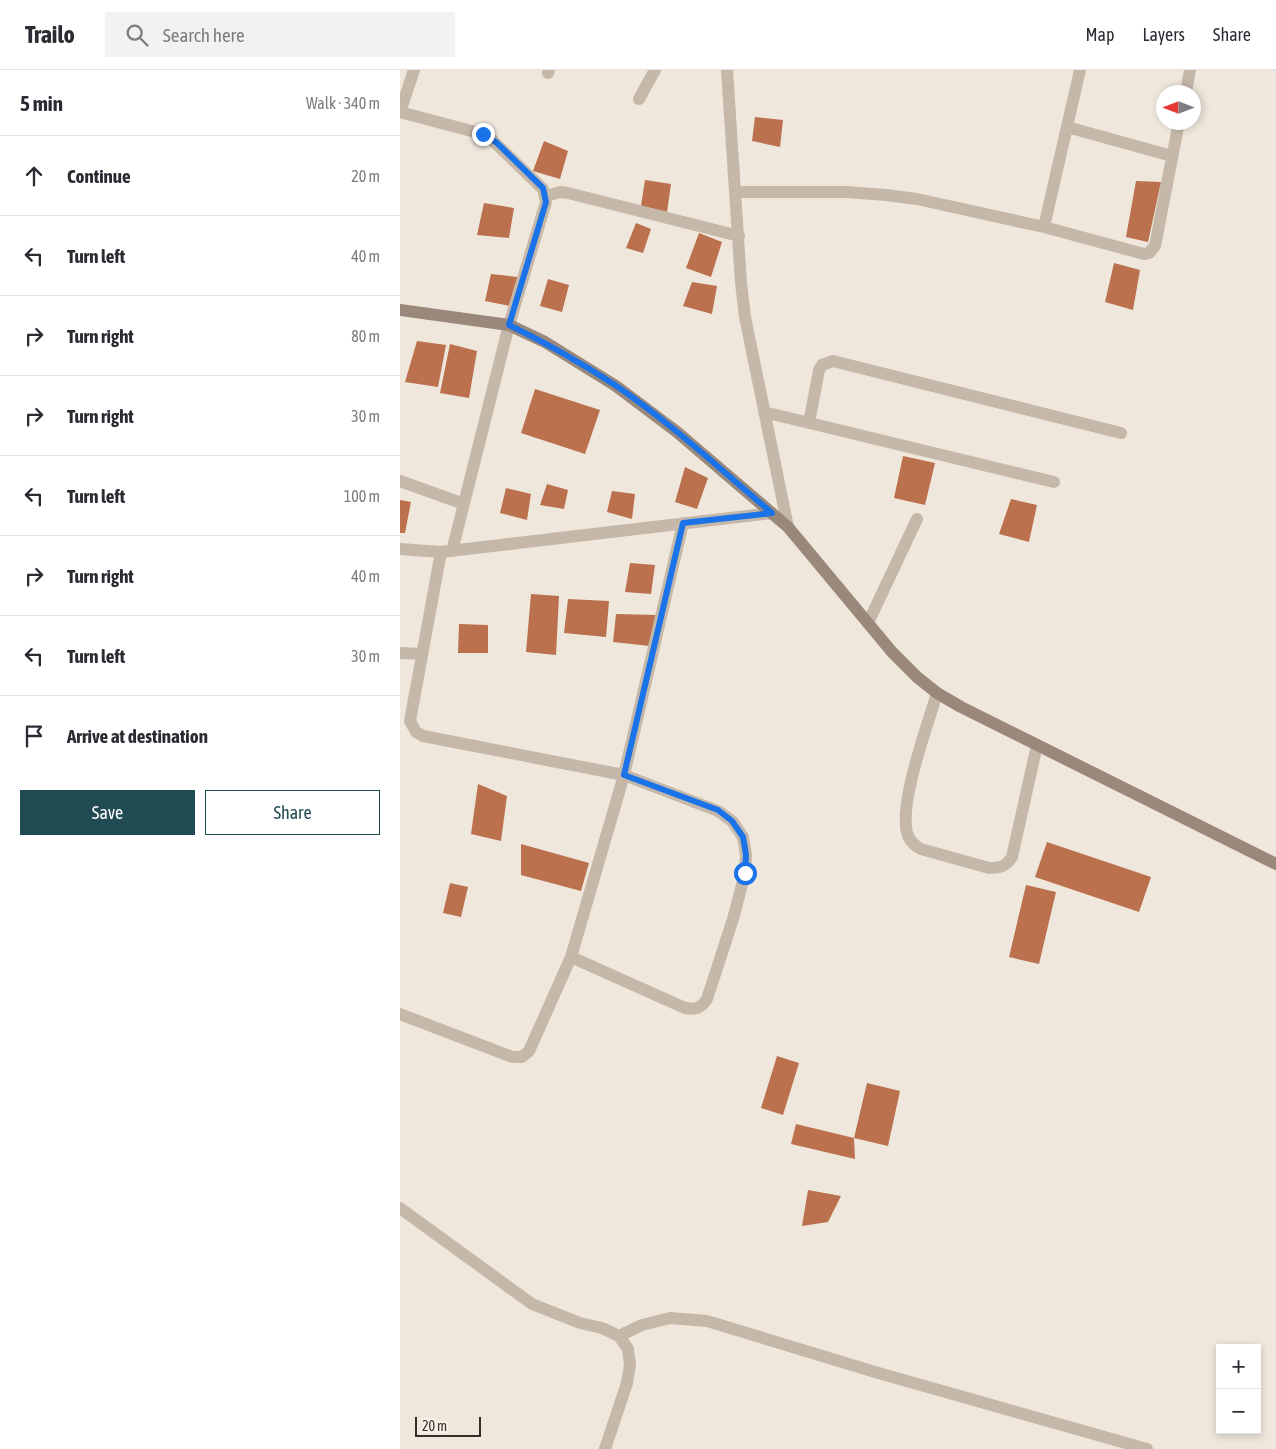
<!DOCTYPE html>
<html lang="en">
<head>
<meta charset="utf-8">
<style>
	body { margin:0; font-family:"Asap Condensed",sans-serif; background:#f2f2f3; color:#2b2b33 }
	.controls { position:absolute; right:15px; bottom:15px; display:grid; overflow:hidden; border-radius:0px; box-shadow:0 2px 8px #0003 }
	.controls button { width:45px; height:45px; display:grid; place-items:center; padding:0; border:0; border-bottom:1px solid #e1e1e2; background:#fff; color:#2b2b33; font:25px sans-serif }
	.compass { position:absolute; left:756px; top:15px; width:45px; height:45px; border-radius:50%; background:#fff; box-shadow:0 2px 8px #0003; rotate:270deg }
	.scale { position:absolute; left:15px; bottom:12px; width:66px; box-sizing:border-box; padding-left:5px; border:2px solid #342d28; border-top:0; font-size:14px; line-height:18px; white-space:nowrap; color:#342d28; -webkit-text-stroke:4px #f8f1e7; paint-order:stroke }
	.stop { position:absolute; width:15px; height:15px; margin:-11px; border:4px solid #1a73e8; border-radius:50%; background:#fff }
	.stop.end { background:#1a73e8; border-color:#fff; box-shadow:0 1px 5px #0008 }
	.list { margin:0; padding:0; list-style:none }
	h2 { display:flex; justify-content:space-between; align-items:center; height:65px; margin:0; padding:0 20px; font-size:21px }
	h2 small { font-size:16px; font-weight:400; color:#7c7c81 }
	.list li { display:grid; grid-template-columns:32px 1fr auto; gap:15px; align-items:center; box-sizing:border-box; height:80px; padding:0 20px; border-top:1px solid #e1e1e2 }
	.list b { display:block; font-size:19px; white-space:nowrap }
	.list em { font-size:16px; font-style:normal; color:#7c7c81 }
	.actions { display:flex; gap:10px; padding:15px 20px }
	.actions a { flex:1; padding:11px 0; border:1px solid #214b52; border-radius:0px; text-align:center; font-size:18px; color:#214b52 }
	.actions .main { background:#214b52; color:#fff }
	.icon { flex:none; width:28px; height:28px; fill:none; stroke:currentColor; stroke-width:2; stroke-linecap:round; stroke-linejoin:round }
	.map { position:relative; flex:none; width:876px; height:1379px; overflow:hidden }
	header { display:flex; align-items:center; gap:30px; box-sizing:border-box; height:70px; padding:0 25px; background:#fff; border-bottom:1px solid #e1e1e2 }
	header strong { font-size:24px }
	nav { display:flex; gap:28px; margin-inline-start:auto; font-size:18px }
	.search { width:350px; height:45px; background:#f2f2f3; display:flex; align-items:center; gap:12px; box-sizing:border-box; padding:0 18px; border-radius:0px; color:#7c7c81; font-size:19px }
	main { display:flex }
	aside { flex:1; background:#fff }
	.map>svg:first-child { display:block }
	.building { fill:#bb704e }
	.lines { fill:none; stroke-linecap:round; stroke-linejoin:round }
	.service { stroke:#c6b8a9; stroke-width:12 }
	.minor { stroke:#c6b8a9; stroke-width:12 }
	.secondary { stroke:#9a887a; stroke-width:12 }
	.route { stroke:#1a73e8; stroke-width:6 }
</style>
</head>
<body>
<header>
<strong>Trailo</strong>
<div class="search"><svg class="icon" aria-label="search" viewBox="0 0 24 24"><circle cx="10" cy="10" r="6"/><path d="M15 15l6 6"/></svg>Search here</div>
<nav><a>Map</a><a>Layers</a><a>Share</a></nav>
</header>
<main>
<aside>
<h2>5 min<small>Walk · 340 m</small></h2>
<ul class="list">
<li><svg class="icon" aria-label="ahead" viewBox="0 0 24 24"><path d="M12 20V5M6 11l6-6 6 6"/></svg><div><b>Continue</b></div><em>20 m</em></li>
<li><svg class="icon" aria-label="left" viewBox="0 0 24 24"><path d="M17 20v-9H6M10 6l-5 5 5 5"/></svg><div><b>Turn left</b></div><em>40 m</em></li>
<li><svg class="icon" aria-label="right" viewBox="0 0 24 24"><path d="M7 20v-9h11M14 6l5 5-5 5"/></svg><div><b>Turn right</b></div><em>80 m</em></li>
<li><svg class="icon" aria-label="right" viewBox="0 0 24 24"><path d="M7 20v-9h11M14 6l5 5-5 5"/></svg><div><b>Turn right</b></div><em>30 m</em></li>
<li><svg class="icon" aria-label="left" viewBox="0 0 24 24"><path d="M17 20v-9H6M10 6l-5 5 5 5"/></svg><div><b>Turn left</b></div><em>100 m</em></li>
<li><svg class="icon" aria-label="right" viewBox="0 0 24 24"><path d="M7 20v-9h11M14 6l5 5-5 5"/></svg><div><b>Turn right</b></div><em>40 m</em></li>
<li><svg class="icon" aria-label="left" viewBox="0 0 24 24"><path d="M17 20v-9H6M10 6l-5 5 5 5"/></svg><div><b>Turn left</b></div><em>30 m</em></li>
<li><svg class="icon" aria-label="arrive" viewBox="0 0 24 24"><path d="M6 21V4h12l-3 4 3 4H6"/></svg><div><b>Arrive at destination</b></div></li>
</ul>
<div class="actions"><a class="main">Save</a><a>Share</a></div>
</aside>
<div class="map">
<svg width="876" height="1379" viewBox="0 0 876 1379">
	<rect width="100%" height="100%" fill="#efe7dc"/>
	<path class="building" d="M355,47L383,50L380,77L352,71Z
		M144,71L168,81L160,109L133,101Z
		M245,110L271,114L267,142L241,136Z
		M736,111L761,112L748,172L726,167Z
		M84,133L114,138L109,168L77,165Z
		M236,153L251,159L243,183L226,178Z
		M299,163L322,172L311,207L286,198Z
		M714,193L740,200L733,240L705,232Z
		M91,204L118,207L110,236L85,231Z
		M148,209L169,215L162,242L140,236Z
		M292,212L317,216L312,244L283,236Z
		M17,271L46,275L38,317L5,312Z
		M50,274L77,281L69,328L40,323Z
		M135,319L200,340L185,384L121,363Z
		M503,386L535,393L525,435L494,428Z
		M285,397L308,408L297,439L275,432Z
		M147,414L168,420L164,439L140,435Z
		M106,418L131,424L127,450L100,443Z
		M212,421L235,424L232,449L207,442Z
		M611,429L637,435L629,472L599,464Z
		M0,430L11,432L5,463H0Z
		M230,493L255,495L251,524L225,522Z
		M131,524L159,526L156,585L126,582Z
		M168,529L209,531L206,567L164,563Z
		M216,544L256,545L250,576L213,572Z
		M59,554L88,555V583H58Z
		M78,714L107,726L101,771L71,764Z
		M647,772L751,807L739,842L635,807Z
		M121,774L189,793L181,821L121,805Z
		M50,813L68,817L61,847L43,843Z
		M626,815L656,822L639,894L609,887Z
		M377,986L399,993L383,1045L361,1038Z
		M467,1013L500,1021L488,1076L454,1068Z
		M396,1054L454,1068L455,1089L391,1074Z
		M408,1120L441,1126L428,1152L402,1156Z"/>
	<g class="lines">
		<path class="service" d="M537,623C528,655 497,736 508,766C511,772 515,776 521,779L589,798C601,798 606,796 612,787L637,675
			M219,1266L242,1255L270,1248L307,1251L475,1302L747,1379"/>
		<path class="minor" d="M327,0L341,213L345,247L388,457
			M148,3L149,0
			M786,22L790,0
			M239,29L255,0
			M0,42L83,64L90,68L143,119L146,132L109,255L52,481
			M0,42L14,0
			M667,57L772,86
			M336,122H447L486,125L517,129L644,157L744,184L749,183L755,176L779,52
			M146,126L160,122L168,123L339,166
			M644,157L680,0
			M364,342L654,412
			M409,353L419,300L422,295L433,291L721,363
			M0,411L64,434
			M0,479L41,482L372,443
			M41,482L10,651L16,662L23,666L224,705L318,741L332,751L343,767L346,785L345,803L333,849L307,929C301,938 296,940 285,938L171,887
			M468,553L517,449
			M0,583L22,584
			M0,944L112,987H122L129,981L171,887L224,705L283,453
			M0,1138L132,1234L180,1253L202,1258L219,1266L228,1279L230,1295L227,1313L205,1379"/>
		<path class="secondary" d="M0,240L109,255L145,272L216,316L277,362L388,457L492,582L517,607L537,623L561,637L876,794"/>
	</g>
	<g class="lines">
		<path class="route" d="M83,64L96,72L143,118L146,132L109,255C146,273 181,293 215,315C271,353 321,400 372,443L283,453L224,705L318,740L332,751L343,767L346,785L345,803"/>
	</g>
</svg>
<div class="controls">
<button>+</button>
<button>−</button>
</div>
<svg class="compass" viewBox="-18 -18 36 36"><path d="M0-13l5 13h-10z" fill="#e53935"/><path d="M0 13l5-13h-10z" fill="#7c7c81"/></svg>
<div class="scale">20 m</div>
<div class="stop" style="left:345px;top:803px"></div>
<div class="stop end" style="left:83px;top:64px"></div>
</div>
</main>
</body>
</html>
